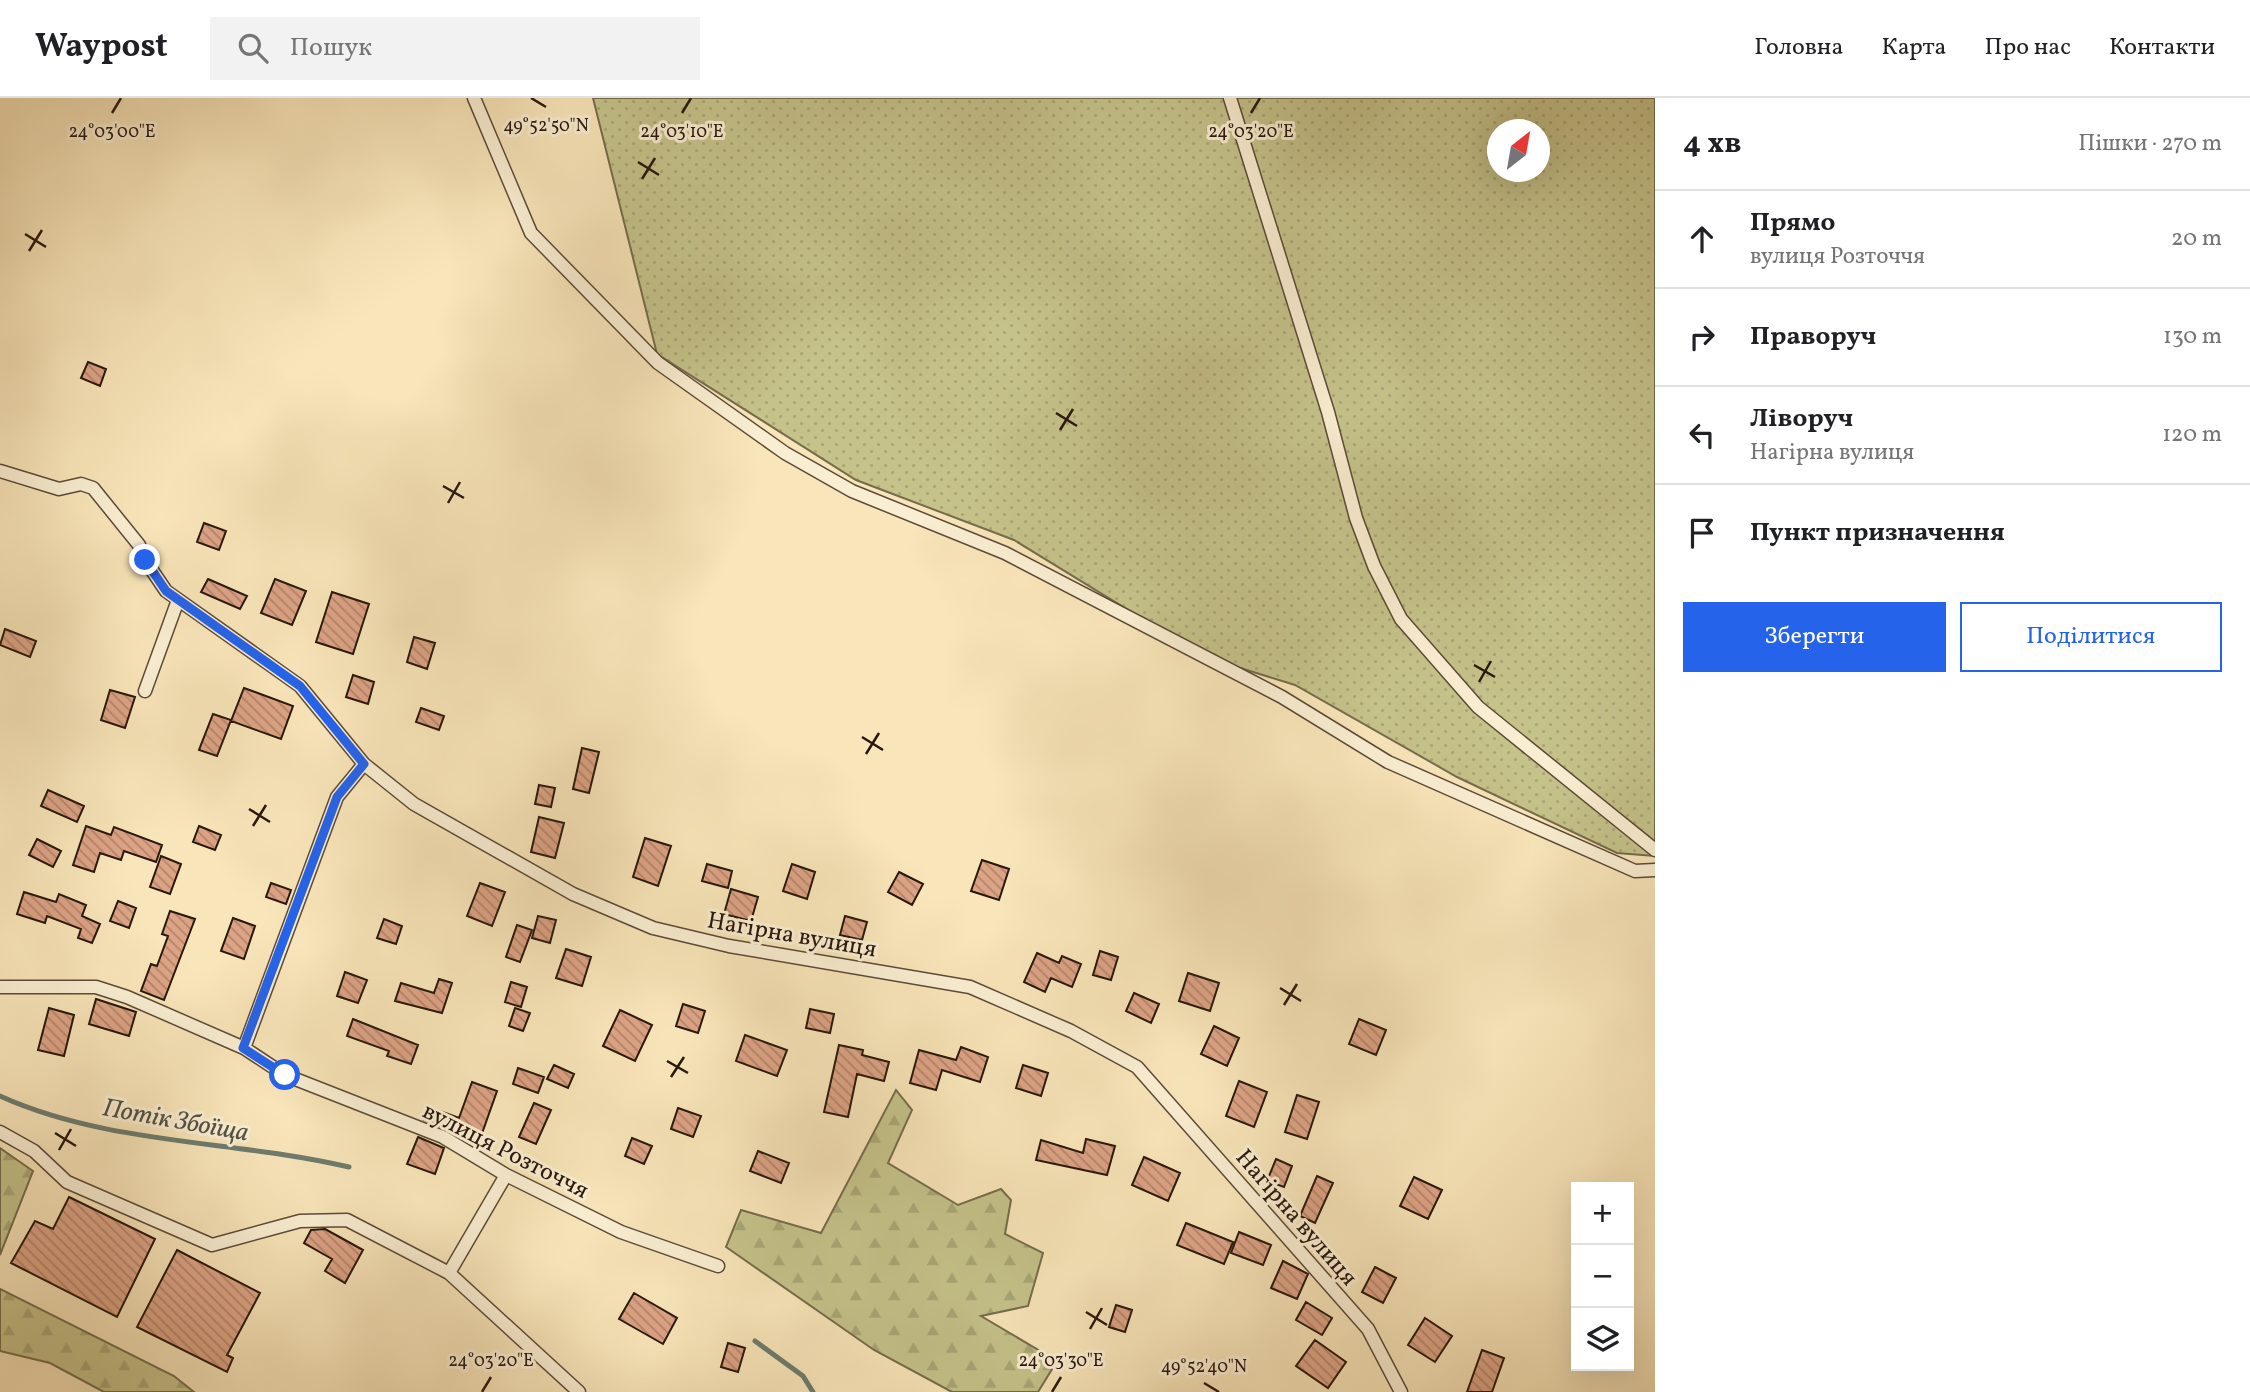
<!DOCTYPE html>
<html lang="uk">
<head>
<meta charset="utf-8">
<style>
	body { margin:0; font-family:Vollkorn,serif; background:#f2f2f2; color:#202124 }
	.controls { position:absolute; right:21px; bottom:21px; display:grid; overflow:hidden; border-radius:0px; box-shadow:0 7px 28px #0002 }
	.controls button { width:63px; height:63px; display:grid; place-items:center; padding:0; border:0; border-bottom:2px solid #e0e0e0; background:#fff; color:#202124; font:35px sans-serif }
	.compass { position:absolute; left:1487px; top:21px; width:63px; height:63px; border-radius:50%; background:#fff; box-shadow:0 7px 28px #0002; rotate:31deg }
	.stop { position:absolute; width:21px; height:21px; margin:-16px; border:5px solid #2563eb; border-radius:50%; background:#fff }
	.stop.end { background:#2563eb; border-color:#fff; box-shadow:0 2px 7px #0008 }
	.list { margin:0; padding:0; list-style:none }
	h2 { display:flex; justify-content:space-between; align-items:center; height:91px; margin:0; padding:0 28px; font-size:30px }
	h2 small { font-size:23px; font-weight:400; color:#757577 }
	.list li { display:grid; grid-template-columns:46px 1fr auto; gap:21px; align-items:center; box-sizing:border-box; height:98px; padding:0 28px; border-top:2px solid #e0e0e0 }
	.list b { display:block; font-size:26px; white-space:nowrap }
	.list p { margin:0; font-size:23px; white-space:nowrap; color:#757577 }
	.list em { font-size:23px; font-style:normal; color:#757577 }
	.actions { display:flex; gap:14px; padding:21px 28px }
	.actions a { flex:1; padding:16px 0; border:2px solid #2563eb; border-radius:0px; text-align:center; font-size:24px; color:#2563eb }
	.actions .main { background:#2563eb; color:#fff }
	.icon { flex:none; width:38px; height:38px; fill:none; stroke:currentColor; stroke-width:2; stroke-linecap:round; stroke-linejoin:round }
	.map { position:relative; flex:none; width:1655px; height:1294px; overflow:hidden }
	header { display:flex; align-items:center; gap:42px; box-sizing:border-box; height:98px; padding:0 35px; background:#fff; border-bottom:2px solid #e0e0e0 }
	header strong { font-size:33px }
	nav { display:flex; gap:38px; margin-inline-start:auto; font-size:24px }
	.search { width:490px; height:63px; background:#f2f2f2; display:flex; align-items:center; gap:18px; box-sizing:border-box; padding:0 24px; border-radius:0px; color:#757577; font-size:26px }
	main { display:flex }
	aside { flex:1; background:#fff }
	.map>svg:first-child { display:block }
	.forest { fill:url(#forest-firs); stroke:#766c4c; stroke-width:2 }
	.park { fill:url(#park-dots); stroke:#766c4c; stroke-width:2; fill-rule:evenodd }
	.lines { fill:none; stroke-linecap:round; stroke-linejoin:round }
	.stream { stroke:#6e7c6e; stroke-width:5 }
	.building { fill:url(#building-back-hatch); stroke:#28170d; stroke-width:2 }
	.minor-casing { stroke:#5c4a38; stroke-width:15 }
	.minor { stroke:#faeed2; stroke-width:12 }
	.route { stroke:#2563eb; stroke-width:9 }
	.ticks { fill:none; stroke:#28170d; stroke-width:2.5 }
	.labels { text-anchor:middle; stroke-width:6; stroke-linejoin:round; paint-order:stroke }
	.street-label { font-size:24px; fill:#28170d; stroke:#faeed2 }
	.water-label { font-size:26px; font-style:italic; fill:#515245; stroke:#faeed2 }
	.ticks-label { font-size:18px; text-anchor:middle; fill:#28170d; stroke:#faeed2; stroke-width:6; stroke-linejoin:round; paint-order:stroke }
</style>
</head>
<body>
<header>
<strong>Waypost</strong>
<div class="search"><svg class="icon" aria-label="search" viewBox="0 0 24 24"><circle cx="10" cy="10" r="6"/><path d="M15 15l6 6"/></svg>Пошук</div>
<nav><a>Головна</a><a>Карта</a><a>Про нас</a><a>Контакти</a></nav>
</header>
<main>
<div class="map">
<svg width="1655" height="1294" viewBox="0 0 1655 1294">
	<defs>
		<pattern id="forest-firs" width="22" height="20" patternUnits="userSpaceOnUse" patternTransform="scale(1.75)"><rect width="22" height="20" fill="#c5c28a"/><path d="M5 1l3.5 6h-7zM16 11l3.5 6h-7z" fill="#a9a676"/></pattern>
		<pattern id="park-dots" width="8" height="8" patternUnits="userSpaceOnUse" patternTransform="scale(1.75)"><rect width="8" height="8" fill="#c5c28a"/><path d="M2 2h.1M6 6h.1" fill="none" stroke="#a9a676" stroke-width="1.8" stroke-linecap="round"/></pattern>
		<pattern id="building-back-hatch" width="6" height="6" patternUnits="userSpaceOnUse" patternTransform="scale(1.75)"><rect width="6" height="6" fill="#dda385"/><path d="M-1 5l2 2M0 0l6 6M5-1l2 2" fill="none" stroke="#b3846b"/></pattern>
	</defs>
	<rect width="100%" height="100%" fill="#f8e5b9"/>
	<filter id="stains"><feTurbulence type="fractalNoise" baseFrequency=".00286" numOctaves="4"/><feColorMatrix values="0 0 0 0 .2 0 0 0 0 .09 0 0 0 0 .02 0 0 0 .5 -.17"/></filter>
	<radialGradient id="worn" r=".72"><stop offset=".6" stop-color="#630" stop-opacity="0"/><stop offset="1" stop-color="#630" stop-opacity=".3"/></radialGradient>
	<path class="forest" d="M896,992L912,1012L888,1065L958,1107L1001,1091L1011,1102L1005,1136L1043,1155L1028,1208L981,1218L1057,1263L1038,1294H952L874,1252L726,1149L741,1112L821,1135Z
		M0,1050L33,1073L0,1157Z
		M0,1191L174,1278L194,1294H104L50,1265L0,1253Z"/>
	<path class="park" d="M593,0H1655V758L1617,755L1457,679L1295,587L1205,559L1014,442L856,382L657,256ZM1498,32H1540V74H1498Z"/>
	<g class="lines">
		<path class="stream" d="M0,998C108,1047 234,1042 349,1069
			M755,1243L803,1278L813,1294"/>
	</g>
	<path class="building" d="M88,264L106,271L100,288L81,280Z
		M204,425L226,433L219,452L197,444Z
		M208,481L247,498L240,511L201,494Z
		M275,481L306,493L292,527L261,515Z
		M332,494L369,506L353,556L316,544Z
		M5,531L36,543L30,559L0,547Z
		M414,539L435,545L427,571L407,564Z
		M353,577L374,584L368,606L346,599Z
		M244,590L293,608L281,641L231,623Z
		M110,592L135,599L125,630L101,622Z
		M421,610L444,618L439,632L416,624Z
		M213,616L231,622L217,658L199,652Z
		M582,650L599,654L589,695L573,691Z
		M539,687L555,690L551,709L535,706Z
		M48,692L84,708L77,724L41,708Z
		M539,719L564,725L555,760L531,754Z
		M86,728L111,737L114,729L162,747L156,764L124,753L121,762L100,755L94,774L73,767Z
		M199,728L221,737L215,752L193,744Z
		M645,740L671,748L658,788L633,779Z
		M37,741L61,753L53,769L29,757Z
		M161,758L181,766L170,796L150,789Z
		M982,762L1009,771L999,802L971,793Z
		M707,766L732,773L728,790L702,783Z
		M792,766L815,774L807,801L783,793Z
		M899,774L923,786L912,807L888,794Z
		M271,785L291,792L286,806L266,799Z
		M480,785L505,794L492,828L467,818Z
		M731,791L758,799L751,823L724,816Z
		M24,794L56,804L59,796L86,807L82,818L100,826L92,845L78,840L81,831L47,818L45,825L17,816Z
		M118,803L136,810L129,830L110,823Z
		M170,813L195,821L164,902L141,893L151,866L157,868L168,838L162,836Z
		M538,818L556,822L550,845L532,840Z
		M845,818L867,824L862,842L840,837Z
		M233,820L255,828L244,861L221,853Z
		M384,821L402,828L396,846L377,840Z
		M517,827L532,832L520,864L506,859Z
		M566,851L591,859L582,888L556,880Z
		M1100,853L1118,859L1111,882L1093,877Z
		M1037,855L1059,865L1062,858L1081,866L1072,889L1051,880L1045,894L1024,884Z
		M345,874L367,882L358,905L337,898Z
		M1188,875L1219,885L1210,913L1179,903Z
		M439,881L452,885L442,915L395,903L401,885L434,895Z
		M511,884L527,889L521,909L505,904Z
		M1134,895L1159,906L1151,925L1126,913Z
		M96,901L136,914L129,938L89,926Z
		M683,906L705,913L698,935L676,928Z
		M49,910L74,917L64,958L38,952Z
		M515,910L530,915L523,933L509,928Z
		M810,911L834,916L830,935L806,930Z
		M620,912L652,927L635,963L603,948Z
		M353,921L418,947L411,966L387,958L389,953L347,938Z
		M1359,921L1386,932L1376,957L1349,946Z
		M1214,928L1239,940L1227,968L1201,956Z
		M745,937L787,952L777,978L736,963Z
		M839,947L863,952L862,957L889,964L884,983L857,976L848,1019L824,1014Z
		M961,949L988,959L980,984L942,972L936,992L910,985L919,952L956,962Z
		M554,967L574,976L568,990L547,981Z
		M1023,967L1048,975L1041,998L1016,990Z
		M518,970L544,979L538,995L513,986Z
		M1239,983L1267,994L1254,1029L1226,1018Z
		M472,984L497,993L479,1044L424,1022L429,1009L459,1020Z
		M1297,997L1319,1004L1307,1041L1285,1034Z
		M534,1005L551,1012L536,1046L519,1039Z
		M678,1010L701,1018L693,1039L671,1031Z
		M418,1039L444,1050L435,1076L407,1066Z
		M632,1040L652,1048L644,1066L625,1058Z
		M1086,1041L1115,1048L1107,1077L1036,1062L1041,1042L1083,1055Z
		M758,1053L789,1065L781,1085L750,1073Z
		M1144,1059L1180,1075L1168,1103L1132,1087Z
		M1276,1061L1292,1068L1284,1089L1267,1083Z
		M1317,1078L1333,1085L1315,1125L1300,1118Z
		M1414,1079L1442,1092L1428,1121L1400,1108Z
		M69,1099L155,1141L117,1219L11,1165L35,1123L53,1131Z
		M1186,1125L1233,1144L1224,1166L1177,1147Z
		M325,1131L363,1152L345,1185L325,1173L332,1161L304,1145L311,1132Z
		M1239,1134L1271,1147L1263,1167L1231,1155Z
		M177,1152L260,1195L227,1257L233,1260L227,1274L137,1229Z
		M1283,1163L1308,1176L1297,1201L1271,1190Z
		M1375,1169L1396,1180L1383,1205L1362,1194Z
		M634,1195L677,1220L663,1246L619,1221Z
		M1306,1204L1332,1220L1322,1237L1296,1222Z
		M1116,1207L1132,1212L1125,1234L1109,1229Z
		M1425,1220L1452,1238L1435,1264L1408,1247Z
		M1315,1242L1346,1264L1328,1290L1296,1268Z
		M728,1245L745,1250L738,1274L721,1269Z
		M1482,1252L1504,1260L1492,1294H1467Z"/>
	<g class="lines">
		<defs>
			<path id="minor" d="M474,0L531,135L658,265L785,355L852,393L1005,455L1282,599L1388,664L1635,773L1655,772
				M1230,0L1328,314L1356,420L1374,468L1401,521L1478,609L1655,752
				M0,373L59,391L81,386L93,390L139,447L145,462L166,493L300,588L364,666L414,706L573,796L653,830L729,848L970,889L1071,933L1137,969L1368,1231L1401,1294
				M145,593L178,502
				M0,889H96L127,899L244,950L285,977L443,1039L506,1077L621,1134L718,1168
				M244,950L337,699L364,666
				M0,1034L34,1053L67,1084L212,1147L300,1123L347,1122L449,1175L579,1294
				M449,1175L506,1077"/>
		</defs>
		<use href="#minor" class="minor-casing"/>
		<use href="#minor" class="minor"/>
	</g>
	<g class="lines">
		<path class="route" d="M145,462L166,493L300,588L364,666L337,699L243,950L285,977"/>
	</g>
	<path class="ticks" d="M531,0L546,9M112,15L121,0M682,15L691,0M1251,15L1260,0M638,64L659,77M642,81L655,60M25,136L46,149M29,153L42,132M1056,315L1077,328M1060,332L1073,311M443,388L464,400M448,405L460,384M1474,567L1495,579M1479,584L1491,563M862,639L883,652M866,656L879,635M249,711L270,724M253,728L266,707M1280,890L1301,903M1284,907L1297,886M667,963L688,975M671,979L684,959M55,1035L76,1048M59,1052L71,1031M1086,1214L1107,1227M1090,1231L1102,1210M1204,1285L1219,1294M482,1294L491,1279M1052,1294L1061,1279"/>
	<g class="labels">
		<g class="street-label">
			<text transform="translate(792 836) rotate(10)" y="8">Нагірна вулиця</text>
			<text transform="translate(506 1052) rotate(27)" y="8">вулиця Розточчя</text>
			<text transform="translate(1297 1119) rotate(49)" y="8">Нагірна вулиця</text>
		</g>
		<g class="water-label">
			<text transform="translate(176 1021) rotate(10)" y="9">Потік Збоїща</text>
		</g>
	</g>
	<g class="ticks-label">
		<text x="546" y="33">49°52'50"N</text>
		<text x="112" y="39">24°03'00"E</text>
		<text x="682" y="39">24°03'10"E</text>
		<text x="1251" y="39">24°03'20"E</text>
		<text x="491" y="1268">24°03'20"E</text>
		<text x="1061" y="1268">24°03'30"E</text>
		<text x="1204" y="1274">49°52'40"N</text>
	</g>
	<rect width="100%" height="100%" filter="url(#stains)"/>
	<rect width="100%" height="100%" fill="url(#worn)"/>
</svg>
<div class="controls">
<button>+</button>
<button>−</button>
<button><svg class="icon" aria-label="layers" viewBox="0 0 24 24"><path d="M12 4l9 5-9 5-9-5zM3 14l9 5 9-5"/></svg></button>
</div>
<svg class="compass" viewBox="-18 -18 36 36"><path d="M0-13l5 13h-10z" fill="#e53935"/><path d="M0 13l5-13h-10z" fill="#757577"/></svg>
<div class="stop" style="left:285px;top:977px"></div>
<div class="stop end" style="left:145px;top:462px"></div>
</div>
<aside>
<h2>4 хв<small>Пішки · 270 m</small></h2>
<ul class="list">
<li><svg class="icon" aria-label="ahead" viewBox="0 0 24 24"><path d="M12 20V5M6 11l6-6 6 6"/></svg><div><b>Прямо</b><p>вулиця Розточчя</p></div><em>20 m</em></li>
<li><svg class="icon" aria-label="right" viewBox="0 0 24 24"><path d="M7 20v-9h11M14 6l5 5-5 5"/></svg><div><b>Праворуч</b></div><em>130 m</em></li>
<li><svg class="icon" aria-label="left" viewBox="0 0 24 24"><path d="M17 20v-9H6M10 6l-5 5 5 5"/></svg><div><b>Ліворуч</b><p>Нагірна вулиця</p></div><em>120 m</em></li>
<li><svg class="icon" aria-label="arrive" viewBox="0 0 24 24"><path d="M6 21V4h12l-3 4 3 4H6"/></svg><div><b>Пункт призначення</b></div></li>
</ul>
<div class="actions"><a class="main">Зберегти</a><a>Поділитися</a></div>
</aside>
</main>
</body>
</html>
